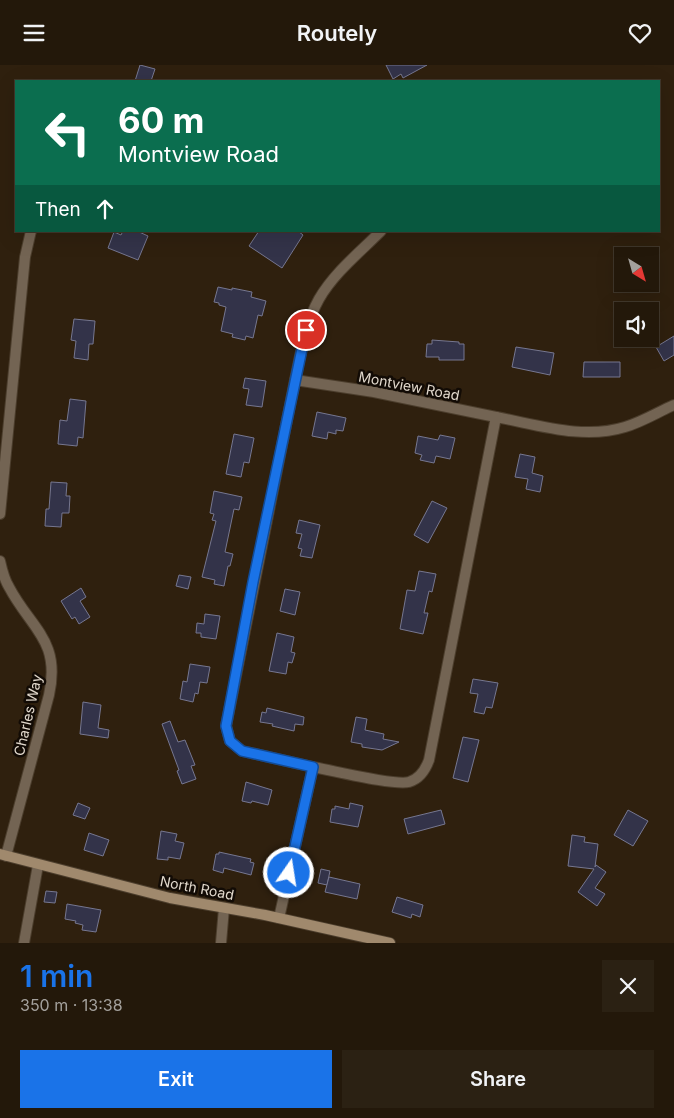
<!DOCTYPE html>
<html lang="en">
<head>
<meta charset="utf-8">
<style>
  body { margin:0; font-family:Inter,sans-serif; background:#2b2113; color:#f1f3f6; height:100vh; display:flex; flex-direction:column; font-size:19px; white-space:nowrap }
  * { box-sizing:border-box; margin:0 }
  p { font-size:16px; color:#a3a09c }
  .icon { flex:none; width:28px; height:28px; fill:none; stroke:currentColor; stroke-width:2; stroke-linecap:round; stroke-linejoin:round }
  .map { position:relative; height:878px; overflow:hidden }
  .panel { display:flex; flex-direction:column; background:#23180a; flex:1 }
  .panel>* { flex:none }
  .hud { position:absolute; left:15px; top:15px; width:645px; height:152px; border-radius:0px; box-shadow:0 5px 20px #0002,0 0 0 1px #40372b; background:#0b6e4f; color:#fff; overflow:hidden }
  .needle { width:32px; rotate:143deg }
  .buttons { position:absolute; left:614px; top:182px; display:grid; gap:10px }
  .buttons a { display:grid; place-items:center; width:45px; height:45px; border-radius:0px; background:#23180a; box-shadow:0 5px 20px #0002,0 0 0 1px #40372b; font-size:25px }
  .pin { position:absolute; display:grid; place-items:center; width:42px; height:42px; color:#fff; margin:-21px; border:2px solid #fff; border-radius:50%; box-shadow:0 1px 5px #0007 }
  .me { position:absolute; width:55px; margin:-28px; rotate:13deg; stroke-linejoin:round; filter:drop-shadow(0 0 4px #0008) }
  .turn { display:flex; align-items:center; gap:18px; height:105px; padding:0 20px; font-size:22px }
  .turn .icon { width:65px; height:65px; stroke-width:2.5 }
  .turn b { display:block; font-size:35px; line-height:42px }
  .then { display:flex; align-items:center; height:48px; padding:0 20px; background:#0003; gap:10px; font-size:19px }
  .round { display:grid; place-items:center; flex:none; width:52px; height:52px; border-radius:0px; background:#2b2113 }
  .head { display:flex; align-items:center; justify-content:space-between; height:85px; padding:0 20px }
  h1 { font-size:30px; font-weight:600; line-height:38px; color:#1a73e8 }
  .primary-button { display:flex; gap:10px; margin-top:auto; padding:10px 20px }
  .primary-button a { flex:1; height:58px; border-radius:0px; background:#1a73e8; color:#fff; font-size:20px; font-weight:600; line-height:58px; text-align:center }
  .primary-button a+a { background:#2b2113; color:#f1f3f6 }
  header { display:flex; justify-content:space-between; align-items:center; height:65px; padding:0 20px; background:#23180a; font-size:22px; font-weight:600 }
  .map>svg:first-child { display:block }
</style>
</head>
<body>
<header><svg class="icon" aria-label="menu" viewBox="0 0 24 24"><path d="M4 6h16M4 12h16M4 18h16"/></svg>Routely<svg class="icon" aria-label="heart" viewBox="0 0 24 24"><path d="M12 20l-8-8c-3-5 5-10 8-4 3-6 11-1 8 4z"/></svg></header>
<div class="map">
<svg width="674" height="878" viewBox="0 0 674 878">
  <rect width="100%" height="100%" fill="#2f200e"/>
  <g fill="#333349" stroke="#767790">
    <polygon points="140,0 155,4 151,16 135,16"/>
    <polygon points="386,0 427,0 403,13 401,9 393,14"/>
    <polygon points="123,166 137,166 148,171 138,195 108,183 114,167 121,170"/>
    <polygon points="259,166 298,166 303,170 282,203 249,181"/>
    <polygon points="218,222 232,225 232,223 252,227 251,232 266,236 262,251 258,250 253,273 246,271 245,275 232,272 233,269 221,266 226,242 219,240 219,238 214,237"/>
    <polygon points="74,254 95,256 93,279 89,279 88,295 74,293 76,276 71,275"/>
    <polygon points="674,271 674,290 664,296 656,282"/>
    <polygon points="432,275 459,277 459,279 464,279 464,295 439,295 439,292 426,292 427,279 432,279"/>
    <polygon points="516,282 554,288 550,310 512,302"/>
    <polygon points="584,297 620,297 620,312 583,312"/>
    <polygon points="245,313 266,316 262,342 246,340 249,324 243,323"/>
    <polygon points="70,334 86,336 83,373 78,372 77,381 58,379 60,355 67,356"/>
    <polygon points="317,347 346,353 343,366 336,365 336,369 328,367 327,374 312,371"/>
    <polygon points="234,369 254,373 249,398 244,397 241,412 226,409"/>
    <polygon points="440,370 455,373 450,394 436,391 434,398 420,395 422,390 415,388 418,371 438,375"/>
    <polygon points="520,389 535,392 532,408 543,411 540,427 526,424 528,414 515,412"/>
    <polygon points="51,417 67,418 66,431 70,431 69,448 62,448 61,462 45,461 46,444 49,444"/>
    <polygon points="214,426 242,432 239,445 234,444 225,487 233,489 230,501 228,501 224,521 214,519 215,515 202,512 216,456 212,455 214,449 210,448"/>
    <polygon points="432,436 447,443 428,478 414,470"/>
    <polygon points="299,455 320,460 312,493 300,491 302,484 298,483 302,469 296,468"/>
    <polygon points="419,506 436,509 432,527 429,526 424,548 428,548 423,569 400,564 407,525 415,526"/>
    <polygon points="179,510 191,512 188,524 176,521"/>
    <polygon points="81,523 86,532 80,536 90,552 79,559 75,552 72,554 61,536"/>
    <polygon points="285,524 300,527 295,550 280,546"/>
    <polygon points="205,549 220,551 216,574 201,572 201,568 196,568 197,558 204,559"/>
    <polygon points="277,568 294,572 291,587 295,588 292,598 288,597 286,609 269,606"/>
    <polygon points="190,599 210,602 207,618 200,617 198,629 195,628 193,637 180,634 183,616 187,617"/>
    <polygon points="473,614 498,618 492,643 486,642 484,649 474,647 478,629 470,628"/>
    <polygon points="83,637 101,640 98,663 109,665 108,673 80,669"/>
    <polygon points="267,643 304,652 303,660 295,659 294,666 272,661 273,659 260,657 262,647 266,648"/>
    <polygon points="356,652 367,654 365,665 384,669 383,674 399,677 382,685 362,682 362,679 351,677"/>
    <polygon points="170,656 178,677 185,675 195,700 191,701 196,714 182,719 177,706 179,705 162,659"/>
    <polygon points="463,672 479,675 468,717 453,713"/>
    <polygon points="246,717 272,725 268,740 252,736 251,738 242,736"/>
    <polygon points="78,738 90,743 85,754 73,750"/>
    <polygon points="350,738 363,741 358,762 330,757 332,744 335,744 335,741 349,744"/>
    <polygon points="441,745 445,759 408,769 404,754"/>
    <polygon points="628,745 648,756 633,781 614,770"/>
    <polygon points="161,766 177,769 175,776 184,778 180,794 168,792 168,795 157,794"/>
    <polygon points="89,768 109,775 103,791 84,785"/>
    <polygon points="572,770 585,772 584,777 598,779 595,802 596,800 606,807 595,823 605,829 597,841 578,827 594,804 568,801"/>
    <polygon points="219,787 251,794 250,797 254,798 251,810 224,803 223,808 213,805 216,789 219,789"/>
    <polygon points="321,804 330,806 327,820 318,818"/>
    <polygon points="329,812 360,819 357,834 325,827"/>
    <polygon points="46,826 57,827 55,838 44,837"/>
    <polygon points="397,832 423,840 420,852 412,849 411,853 392,847"/>
    <polygon points="67,839 101,845 96,867 82,865 83,860 75,858 76,856 65,854"/>
  </g>
  <g fill="none" stroke-linecap="round" stroke-linejoin="round">
    <g stroke="#4c3e2d" stroke-width="12">
      <g id="street">
        <path d="M295,315C301,288 305,259 319,234C334,208 359,188 381,166"/>
        <path d="M496,352C539,360 583,375 625,362C642,357 658,347 674,340"/>
        <polyline points="0,449 25,192 31,166"/>
        <path d="M0,496C2,505 4,514 9,522C31,564 61,575 49,630L6,791"/>
        <path d="M279,853L313,702L242,686L230,676L226,661L295,315L374,327L496,352L429,695C425,706 419,714 409,717C395,721 331,705 313,702"/>
        <polyline points="24,878 38,800"/>
        <polyline points="221,878 224,843"/>
      </g>
    </g>
    <g stroke="#4c3e2d" stroke-width="12">
      <polyline id="secondary" points="0,789 170,833 265,850 390,878"/>
    </g>
    <use href="#street" stroke="#736453" stroke-width="10"/>
    <use href="#secondary" stroke="#a0896d" stroke-width="10"/>
  </g>
  <g fill="none" stroke-linecap="round" stroke-linejoin="round">
    <g stroke="#114b97" stroke-width="12">
      <polyline id="route" points="289,808 313,702 242,686 230,676 226,661 253,517 306,265"/>
    </g>
    <use href="#route" stroke="#1a73e8" stroke-width="9"/>
  </g>
  <g text-anchor="middle" stroke-width="5" stroke-linejoin="round" paint-order="stroke">
    <g font-size="14" fill="#e2d9cd" stroke="#120b05">
      <text transform="translate(409 321) rotate(11)" y="5">Montview Road</text>
      <text transform="translate(28 650) rotate(-77)" y="5">Charles Way</text>
      <text transform="translate(197 823) rotate(11)" y="5">North Road</text>
    </g>
  </g>
</svg>
<div class="buttons">
<a><svg class="needle" viewBox="-14 -14 28 28"><path d="M0-13l5 13h-10z" fill="#e53935"/><path d="M0 13l5-13h-10z" fill="#a3a09c"/></svg></a>
<a><svg class="icon" aria-label="sound" viewBox="0 0 24 24"><path d="M4 9h4l5-4v14l-5-4H4zM17 9q2 3 0 6"/></svg></a>
</div>
<div class="pin" style="left:306px;top:265px;background:#d93025"><svg class="icon" aria-label="arrive" viewBox="0 0 24 24"><path d="M6 21V4h12l-3 4 3 4H6"/></svg></div>
<svg class="me" style="left:289px;top:808px" viewBox="-20 -20 40 40"><circle r="17" fill="#1a73e8" stroke="#fff" stroke-width="3"/><path d="M0-11L8 9 0 5-8 9z" fill="#fff"/></svg>
<div class="hud">
<div class="turn"><svg class="icon" aria-label="left" viewBox="0 0 24 24"><path d="M17 20v-9H6M10 6l-5 5 5 5"/></svg><div><b>60 m</b>Montview Road</div></div>
<div class="then">Then<svg class="icon" aria-label="ahead" viewBox="0 0 24 24"><path d="M12 20V5M6 11l6-6 6 6"/></svg></div>
</div>
</div>
<section class="panel">
<div class="head"><div><h1>1 min</h1><p>350 m · 13:38</p></div><a class="round"><svg class="icon" aria-label="close" viewBox="0 0 24 24"><path d="M6 6l12 12M18 6L6 18"/></svg></a></div>
<div class="primary-button"><a>Exit</a><a>Share</a></div>
</section>
</body>
</html>
